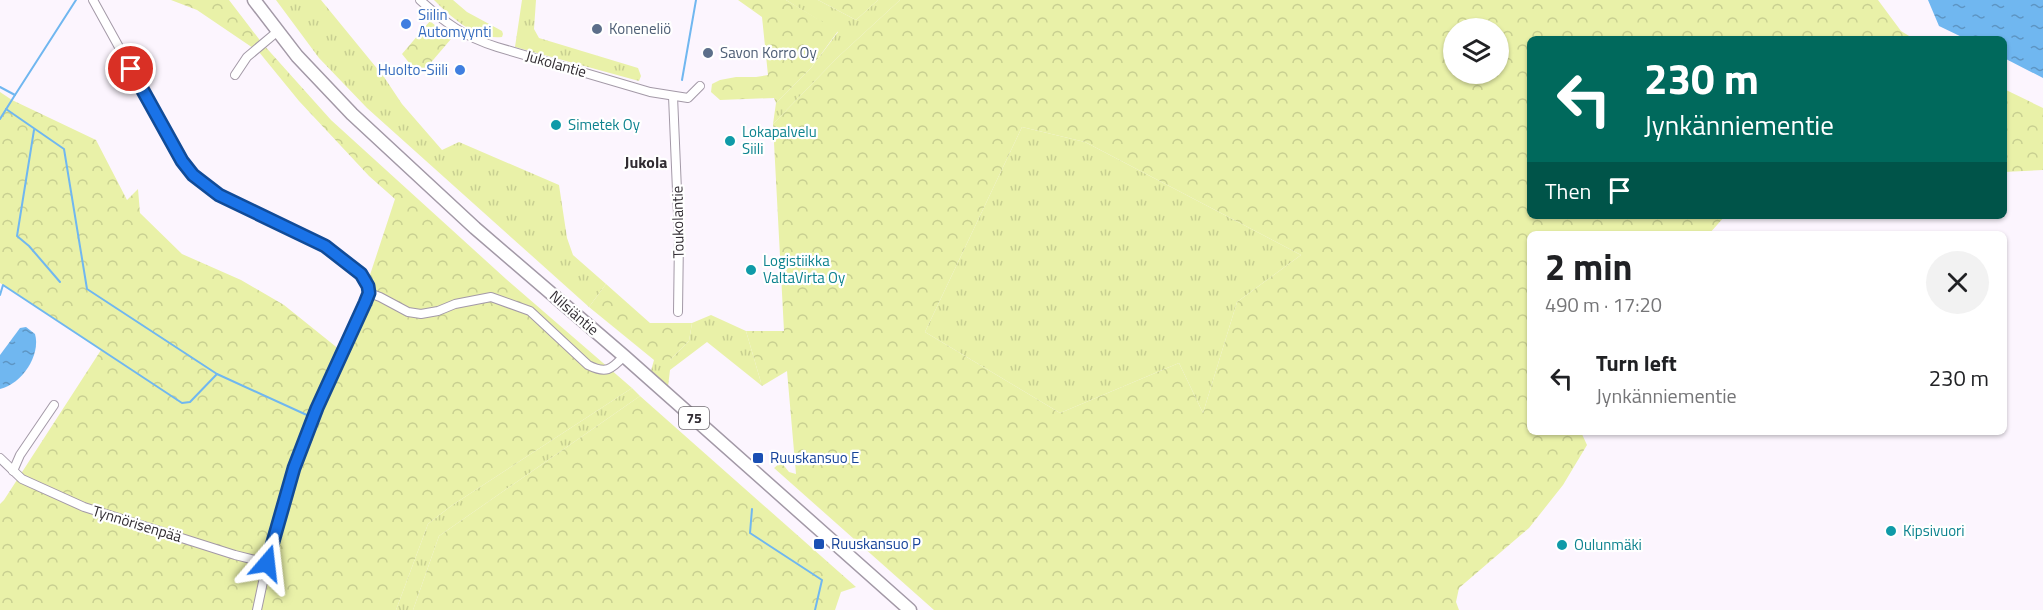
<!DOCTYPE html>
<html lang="en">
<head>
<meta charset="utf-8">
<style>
  body { margin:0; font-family:"Titillium Web",sans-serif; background:#f2f2f2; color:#202124; height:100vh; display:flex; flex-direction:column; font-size:22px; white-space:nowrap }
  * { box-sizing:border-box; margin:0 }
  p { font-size:20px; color:#757577 }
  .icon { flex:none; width:33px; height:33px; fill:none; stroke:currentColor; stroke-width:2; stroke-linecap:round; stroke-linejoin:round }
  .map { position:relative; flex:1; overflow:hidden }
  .drawer { position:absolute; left:1527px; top:231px; width:480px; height:204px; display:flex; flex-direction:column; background:#fff; border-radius:9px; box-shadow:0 2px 4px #0004 }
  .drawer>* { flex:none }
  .top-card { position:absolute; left:1527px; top:36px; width:480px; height:183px; border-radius:9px; box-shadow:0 2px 4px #0004; background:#00695c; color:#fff; overflow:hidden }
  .controls { position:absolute; left:1443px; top:18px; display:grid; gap:12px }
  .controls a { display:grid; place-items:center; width:66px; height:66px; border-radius:50%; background:#fff; box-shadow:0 2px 4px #0004; font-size:30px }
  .pin { position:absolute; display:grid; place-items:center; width:51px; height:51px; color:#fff; margin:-26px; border:3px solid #fff; border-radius:50%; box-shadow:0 2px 6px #0007 }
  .me { position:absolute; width:66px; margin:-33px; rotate:17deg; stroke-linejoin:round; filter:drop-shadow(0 0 4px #0008) }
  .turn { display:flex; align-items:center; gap:21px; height:126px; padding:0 18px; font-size:27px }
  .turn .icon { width:78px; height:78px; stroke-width:2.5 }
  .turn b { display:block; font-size:42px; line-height:51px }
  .then { display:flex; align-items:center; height:57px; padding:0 18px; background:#0003; gap:12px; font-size:22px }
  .round { display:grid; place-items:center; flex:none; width:63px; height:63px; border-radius:32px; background:#f2f2f2 }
  .headline { display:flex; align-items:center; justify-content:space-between; height:102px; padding:0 18px }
  h1 { font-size:36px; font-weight:700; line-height:45px }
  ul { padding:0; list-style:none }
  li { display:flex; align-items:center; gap:18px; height:90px; padding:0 18px }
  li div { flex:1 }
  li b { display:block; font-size:22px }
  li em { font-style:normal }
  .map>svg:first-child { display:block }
</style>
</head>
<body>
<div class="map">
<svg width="2043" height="610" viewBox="0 0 2043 610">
  <defs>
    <pattern id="grass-tufts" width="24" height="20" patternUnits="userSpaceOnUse" patternTransform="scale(1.5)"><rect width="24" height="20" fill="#e9f1a8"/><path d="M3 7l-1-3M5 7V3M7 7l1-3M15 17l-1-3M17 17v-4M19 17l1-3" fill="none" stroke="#c8cf91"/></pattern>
    <pattern id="forest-crowns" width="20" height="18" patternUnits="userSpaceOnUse" patternTransform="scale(1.5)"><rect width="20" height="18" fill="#e9f1a8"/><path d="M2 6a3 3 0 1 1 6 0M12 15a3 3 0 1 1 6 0" fill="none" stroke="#c8cf91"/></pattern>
    <pattern id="water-ripples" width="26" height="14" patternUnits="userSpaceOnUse" patternTransform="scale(1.5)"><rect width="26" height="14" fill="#70b7f0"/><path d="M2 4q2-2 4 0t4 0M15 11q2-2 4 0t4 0" fill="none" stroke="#5d95c3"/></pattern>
  </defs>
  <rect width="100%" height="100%" fill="#fcf5fe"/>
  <g fill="url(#grass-tufts)">
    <polygon points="276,0 321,0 384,77 402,104 442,150 459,142 559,185 567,238 573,255 606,284 589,307 367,108 319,58"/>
    <path d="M434,0H453L467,12L502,31L503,34L502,37C476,40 451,17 434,0Z"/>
    <polygon points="522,0 536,0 534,29 539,38 638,68 641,76 639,81 515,47"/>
    <polygon points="786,0 818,0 856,20 878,0 900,0 838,57 773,124 776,103 811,68 838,32"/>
    <polygon points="1022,127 1085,142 1301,255 1237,302 1203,413 1179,363 1060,413 925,332"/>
    <polygon points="711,315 746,331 762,386 707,342 670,370 667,395 649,378 654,360 670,360 689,341 692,323"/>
    <polygon points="632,388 640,396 439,536 413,610 396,610 428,524 451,506"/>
  </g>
  <g fill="url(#forest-crowns)" fill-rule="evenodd">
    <polygon points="171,0 229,0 262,43 331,120 506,279 632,388 451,506 428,524 396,610 0,610 0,504 4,500 101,350 0,283 0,92 12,100 96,140 127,200 138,189 140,213 182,254 241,280 284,305 340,350 309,416 291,468 294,468 365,303 367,284 395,199 369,176 299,101 259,52 197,10"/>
    <polygon points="738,0 786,0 838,31 811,68 776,103 774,98 720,100 711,92 712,84 720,80 736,77 756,77 768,75 762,17"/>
    <polygon points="818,0 878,0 856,20"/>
    <path d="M900,0H1878L1901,31L1914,39H1530V216H1725L1709,234H1530V432H1581L1587,445L1563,485L1529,528L1459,588L1456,602L1459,610H934L774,468L781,462L789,472L796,474L787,371L762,386L746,331H784L773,124L838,57ZM1454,28H1498V74H1454ZM1022,127L1085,142L1301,255L1237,302L1203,413L1179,363L1060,413L925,332Z"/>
    <polygon points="430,21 451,39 422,73 415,70 402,54"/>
    <polygon points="2004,89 2043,108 2043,170 2004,172"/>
    <polygon points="606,284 650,323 692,323 689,341 670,360 654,360 589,307"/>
    <polygon points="640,396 856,587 841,592 835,610 413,610 439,536"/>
  </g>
  <g fill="url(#water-ripples)">
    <polygon points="1928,0 2043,0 2043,78 2004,58 2004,39 1966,39 1939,26"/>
    <path d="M26,327L35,334C41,355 22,384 0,389V355L20,328Z"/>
  </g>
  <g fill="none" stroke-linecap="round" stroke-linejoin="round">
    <g stroke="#70b7f0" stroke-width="2">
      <polyline points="682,80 696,0"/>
      <polyline points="0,87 15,95 0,119"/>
      <polyline points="15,95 76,0"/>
      <polyline points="6,109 64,149 87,289 217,374"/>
      <polyline points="34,130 17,236 29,246 60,282"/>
      <polyline points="0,295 3,285 182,403 190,402 217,374 309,416"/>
      <polyline points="752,509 750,533 822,580 815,610"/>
    </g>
    <g stroke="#a399a7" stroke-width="10">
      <g id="street">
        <path d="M93,0L182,161C193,175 204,186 219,195C254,215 353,249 367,285C370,292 368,296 365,303L317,408L294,468L267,563L257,610"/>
        <path d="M420,0C445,23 465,37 497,47L650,92L688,98L700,86"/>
        <polyline points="235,75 247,57 278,31"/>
        <polyline points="673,96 679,238 678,312"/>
        <path d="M369,293L380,297L408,312L421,314L438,311L455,304L491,297L530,311L588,365C606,374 611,370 624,356"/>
        <polyline points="0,458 22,479 84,507 235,555 267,563"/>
        <polyline points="13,471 20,455 54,405"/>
      </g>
    </g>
    <g stroke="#a399a7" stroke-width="15">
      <polyline id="primary" points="254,0 297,56 352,114 475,228 624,356 910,610"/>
    </g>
    <use href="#street" stroke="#fff" stroke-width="8"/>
    <use href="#primary" stroke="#fff" stroke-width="12"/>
  </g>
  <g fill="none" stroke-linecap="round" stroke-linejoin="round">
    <g stroke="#114b97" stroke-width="15">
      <polyline id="route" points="131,69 182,161 193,175 219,195 325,246 361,274 368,286 369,293 365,303 317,408 294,468 267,563"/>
    </g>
    <use href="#route" stroke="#1a73e8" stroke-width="10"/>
  </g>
  <g fill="#3f7fe0" stroke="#fff" stroke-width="2">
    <circle cx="406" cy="24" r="6"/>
    <circle cx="460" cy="70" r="6"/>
  </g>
  <g fill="#5c6f8a" stroke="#fff" stroke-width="2">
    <circle cx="597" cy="29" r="6"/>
    <circle cx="708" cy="53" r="6"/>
  </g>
  <g fill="#0f9aa8" stroke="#fff" stroke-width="2">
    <circle cx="556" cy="125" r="6"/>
    <circle cx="730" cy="141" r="6"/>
    <circle cx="751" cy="270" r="6"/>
    <circle cx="1891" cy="531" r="6"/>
    <circle cx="1562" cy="545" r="6"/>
  </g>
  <g fill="#1a4fb4" stroke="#fff" stroke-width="2">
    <rect x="752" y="452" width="12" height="12" rx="3"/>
    <rect x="813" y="538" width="12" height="12" rx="3"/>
  </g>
  <g text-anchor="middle" stroke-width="4.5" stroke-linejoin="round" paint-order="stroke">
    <rect fill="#fff" stroke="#6f6b70" stroke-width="1.5" x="679" y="407" width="30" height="22" rx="4.5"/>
    <g font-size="14" font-weight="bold" fill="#312c32">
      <text x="694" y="423">75</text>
    </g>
    <g font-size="15" fill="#366cbe" stroke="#fff" text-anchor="start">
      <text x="418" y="20">Siilin<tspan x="418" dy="17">Automyynti</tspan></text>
      <text x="448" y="75" text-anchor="end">Huolto-Siili</text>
    </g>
    <g font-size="15" fill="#4e5e75" stroke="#fff" text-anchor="start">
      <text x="609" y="34">Koneneliö</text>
      <text x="720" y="58">Savon Korro Oy</text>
    </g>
    <g font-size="15" fill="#312c32" stroke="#fff">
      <text transform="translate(556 64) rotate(16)" y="5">Jukolantie</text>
      <text transform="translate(678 222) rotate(-91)" y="5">Toukolantie</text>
      <text transform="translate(574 313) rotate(41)" y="5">Nilsiäntie</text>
      <text transform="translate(137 524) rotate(17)" y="5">Tynnörisenpää</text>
    </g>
    <g font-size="15" fill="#0d838f" stroke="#fff" text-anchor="start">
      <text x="568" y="130">Simetek Oy</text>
      <text x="742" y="137">Lokapalvelu<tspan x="742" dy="17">Siili</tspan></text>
      <text x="763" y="266">Logistiikka<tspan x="763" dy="17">ValtaVirta Oy</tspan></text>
      <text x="1903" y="536">Kipsivuori</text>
      <text x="1574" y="550">Oulunmäki</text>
    </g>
    <g font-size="15" fill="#164399" stroke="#fff" text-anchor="start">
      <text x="770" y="463">Ruuskansuo E</text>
      <text x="831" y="549">Ruuskansuo P</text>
    </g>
    <g font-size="16" font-weight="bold" fill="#312c32" stroke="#fff">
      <text x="646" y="168">Jukola</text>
    </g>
  </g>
</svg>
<div class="controls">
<a><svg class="icon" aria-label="layers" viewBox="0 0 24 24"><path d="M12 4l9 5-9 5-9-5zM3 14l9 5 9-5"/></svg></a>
</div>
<div class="pin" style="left:131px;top:69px;background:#d93025"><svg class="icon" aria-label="arrive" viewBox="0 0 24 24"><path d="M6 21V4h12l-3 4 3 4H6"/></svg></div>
<svg class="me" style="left:267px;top:563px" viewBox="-20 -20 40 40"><path d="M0-17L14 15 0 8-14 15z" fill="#1a73e8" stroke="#fff" stroke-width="4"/></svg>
<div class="top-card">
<div class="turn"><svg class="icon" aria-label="left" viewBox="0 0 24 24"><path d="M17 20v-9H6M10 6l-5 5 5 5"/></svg><div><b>230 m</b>Jynkänniementie</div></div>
<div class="then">Then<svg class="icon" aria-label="arrive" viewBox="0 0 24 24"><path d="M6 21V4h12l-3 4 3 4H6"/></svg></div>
</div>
<section class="drawer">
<div class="headline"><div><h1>2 min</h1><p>490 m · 17:20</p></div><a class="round"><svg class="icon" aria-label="close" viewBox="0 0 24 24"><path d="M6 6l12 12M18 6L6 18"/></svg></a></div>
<ul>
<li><svg class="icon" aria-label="left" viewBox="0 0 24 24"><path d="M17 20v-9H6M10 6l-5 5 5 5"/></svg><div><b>Turn left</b><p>Jynkänniementie</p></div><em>230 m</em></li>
</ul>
</section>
</div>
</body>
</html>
